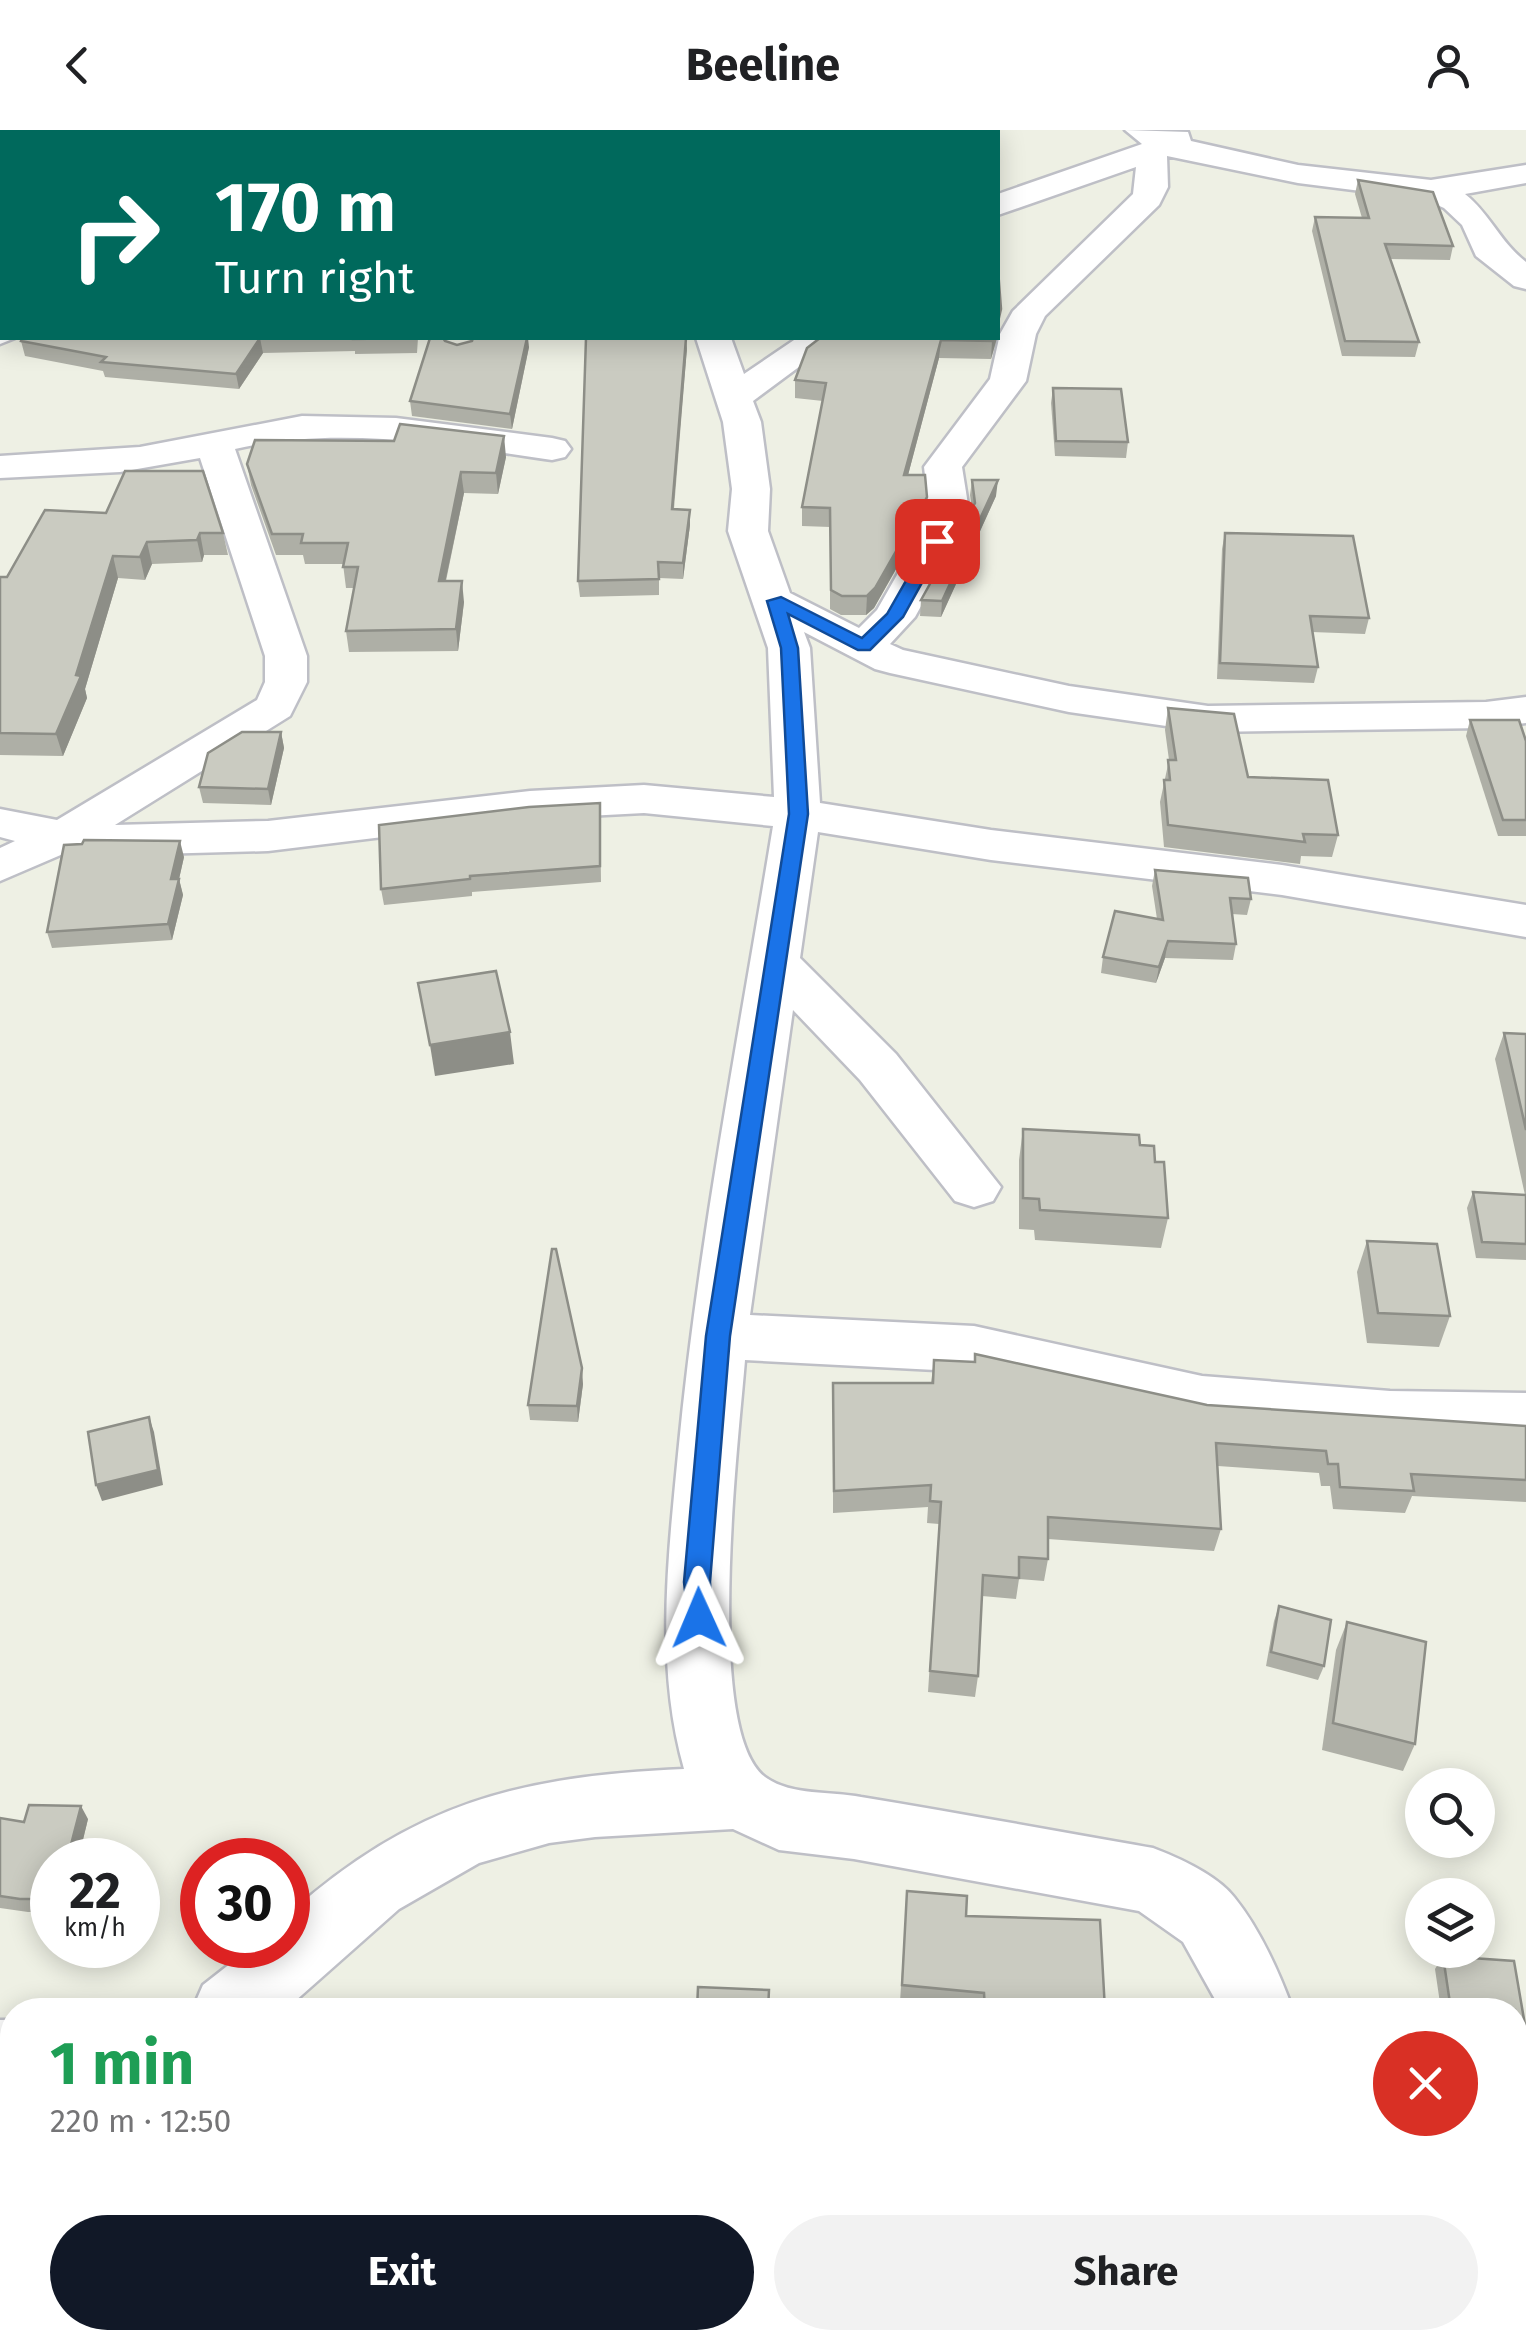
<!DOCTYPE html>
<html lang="en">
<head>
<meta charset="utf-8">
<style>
  body { margin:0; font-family:"Fira Sans",sans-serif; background:#f2f2f2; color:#202124; height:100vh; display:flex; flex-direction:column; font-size:38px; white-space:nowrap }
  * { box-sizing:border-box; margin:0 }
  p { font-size:32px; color:#757577 }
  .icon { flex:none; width:55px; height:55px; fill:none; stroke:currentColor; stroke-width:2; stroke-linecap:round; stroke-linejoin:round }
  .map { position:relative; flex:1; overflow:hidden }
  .panel { position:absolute; left:0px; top:1868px; width:1528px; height:352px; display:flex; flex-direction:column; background:#fff; border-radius:40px 40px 0 0; box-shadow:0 5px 25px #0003 }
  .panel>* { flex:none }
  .top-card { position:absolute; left:0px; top:0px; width:1000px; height:210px; box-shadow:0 5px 25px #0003; background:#00695c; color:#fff; overflow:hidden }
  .controls { position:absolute; left:1405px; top:1638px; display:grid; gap:20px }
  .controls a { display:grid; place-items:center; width:90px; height:90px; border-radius:50%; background:#fff; box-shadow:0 5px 25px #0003; font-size:50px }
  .speed { position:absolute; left:30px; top:1708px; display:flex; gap:20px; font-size:50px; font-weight:700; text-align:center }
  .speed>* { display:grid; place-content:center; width:130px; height:130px; border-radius:50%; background:#fff; box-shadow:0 5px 25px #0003; line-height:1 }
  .speed small { font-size:25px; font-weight:400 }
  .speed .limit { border:15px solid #d22; background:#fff; color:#111 }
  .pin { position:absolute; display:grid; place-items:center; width:85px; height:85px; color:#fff; margin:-42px; border-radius:20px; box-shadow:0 5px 15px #0006 }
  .me { position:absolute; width:110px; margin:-55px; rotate:359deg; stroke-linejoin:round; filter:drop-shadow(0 0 8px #0008) }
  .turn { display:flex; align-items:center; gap:35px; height:210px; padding:0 50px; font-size:45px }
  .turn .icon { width:130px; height:130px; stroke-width:2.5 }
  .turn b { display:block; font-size:70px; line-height:85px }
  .round { display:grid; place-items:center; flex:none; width:105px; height:105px; border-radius:52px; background:#f2f2f2 }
  .headline { display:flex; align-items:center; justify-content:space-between; height:170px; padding:0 50px }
  h1 { font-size:60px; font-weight:700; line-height:75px; color:#1e9e55 }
  .primary-button { display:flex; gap:20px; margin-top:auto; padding:20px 50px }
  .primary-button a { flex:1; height:115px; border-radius:60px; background:#111827; color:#fff; font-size:40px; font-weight:700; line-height:115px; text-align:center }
  .primary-button a+a { background:#f2f2f2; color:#202124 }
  header { display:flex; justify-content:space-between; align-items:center; height:130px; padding:0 50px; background:#fff; font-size:45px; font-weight:700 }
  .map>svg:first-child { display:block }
</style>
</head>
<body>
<header><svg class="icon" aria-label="back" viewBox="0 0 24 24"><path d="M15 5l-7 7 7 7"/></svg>Beeline<svg class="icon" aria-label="person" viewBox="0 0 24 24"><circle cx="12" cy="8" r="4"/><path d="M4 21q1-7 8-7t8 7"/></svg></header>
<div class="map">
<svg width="1526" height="2218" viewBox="0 0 1526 2218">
  <rect width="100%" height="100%" fill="#eef0e4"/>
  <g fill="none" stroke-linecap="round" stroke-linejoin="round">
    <g stroke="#bebfc6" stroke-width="5">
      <g id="minor">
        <rect x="697" y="0" width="30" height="2"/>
        <path d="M1125,0L1188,2L1191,11L1298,35L1431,50L1526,35V53L1465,64C1491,85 1500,112 1526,132V159L1514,156L1476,126L1462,95L1444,78L1424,69L1298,53L1167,26L1168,57L1159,75L1045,186L1036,204L1026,251L962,337L970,387L915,487L890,514L903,520L1069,556L1208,576L1486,572L1526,567V593L1486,598L1208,602L1069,582L890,543L875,539L804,502L810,518L820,673L991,700L1282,735L1526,775V807L1282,765L991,730L818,702L800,828L896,924L1001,1057L993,1071L974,1077L955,1071L860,950L793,880L750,1185L974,1196L1202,1246L1390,1261L1526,1263V1311L1390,1309L1202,1294L974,1242L745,1230C739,1308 703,1600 765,1647C791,1666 830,1661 861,1667C958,1683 1056,1701 1153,1718C1179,1728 1217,1745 1234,1767C1260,1799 1279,1842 1293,1880H1221L1183,1812L1139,1781L854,1729L779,1720L733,1699L595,1707L549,1713L479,1733L399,1779L285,1880H192L203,1855L254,1815H288V1785C413,1673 520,1646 684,1639C655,1537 668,1428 678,1324C698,1113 739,905 773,696L644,683L530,689L268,721L119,725L70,721L0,751V718L15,711L0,707V679L57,690L257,570L265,552V526L200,328L120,342L0,348V326L140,317L302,286L396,288L552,308L565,311L571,319L565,327L552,330C447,315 340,295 235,319L307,526V552L290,586L115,695L268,691L530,661L644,655L774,667L768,518L728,401L732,359L723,292L696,208H731L744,244L797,208H838L753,271L761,292L770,359L768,401L790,463L859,498L877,480L930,387L924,337L990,249L1000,204L1013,181L1133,64L1136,37L998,85V64L1142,14Z"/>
        <polygon points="0,191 2,208 15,208 0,214"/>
        <rect x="0" y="1890" width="12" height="72"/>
        <polygon points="12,2179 12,2208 78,2208 77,2218 0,2218 0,2207"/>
        <polygon points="1337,2208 1417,2208 1422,2218 1342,2218"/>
      </g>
    </g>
    <use href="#minor" fill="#fff" fill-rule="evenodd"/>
  </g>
  <g fill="#aeafa6">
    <polygon points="1358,50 1453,116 1450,130 1390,129 1419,212 1415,227 1342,226 1312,101 1315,87 1362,88 1355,64"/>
    <polygon points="22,208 418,208 417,223 355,224 355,221 263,223 239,259 105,247 103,241 25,226 21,211"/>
    <polygon points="820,208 997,208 991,229 939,228 908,345 926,386 874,478 866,485 841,485 830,479 830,397 802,396 802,377 823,271 795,268 795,250"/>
    <polygon points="445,211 457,215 529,217 512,299 412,286 410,271"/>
    <polygon points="687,218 674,379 690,395 683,449 659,448 659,465 580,467 578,451"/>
    <polygon points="1053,258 1128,312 1126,328 1055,326 1051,273"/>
    <polygon points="506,327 498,364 464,363 446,451 464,472 458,521 349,522 346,501 354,458 346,458 343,434 305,434 303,425 276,425 251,355 247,334"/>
    <polygon points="972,350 996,366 941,487 920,486 921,470 972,378 970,365"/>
    <polygon points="45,380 223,403 228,425 204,425 202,432 152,434 145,450 118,448 85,559 87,568 63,626 0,625 0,447 7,447"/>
    <polygon points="1225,403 1369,488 1365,504 1312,502 1318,537 1314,553 1217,549 1222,419"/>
    <polygon points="1168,578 1248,647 1338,705 1332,727 1301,726 1300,734 1164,717 1160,672 1169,630 1165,600"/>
    <polygon points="1470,590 1526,611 1526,706 1498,706 1466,606"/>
    <polygon points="281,602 284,618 271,675 203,673 199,657"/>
    <polygon points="600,673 601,752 472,762 472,766 384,775 381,759"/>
    <polygon points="184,727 179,749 183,765 172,810 52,818 47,802"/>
    <polygon points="1155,740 1251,769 1247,785 1232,784 1236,814 1233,830 1165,828 1156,853 1101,843 1103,827 1157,789 1152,756"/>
    <polygon points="1504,903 1526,904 1526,1130 1476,1128 1467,1078 1473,1062 1525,1065 1495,929"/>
    <polygon points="1023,999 1140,1015 1155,1032 1168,1088 1161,1118 1035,1110 1034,1100 1019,1099 1019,1030"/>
    <polygon points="1367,1111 1450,1186 1439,1217 1367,1213 1357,1142"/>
    <polygon points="975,1224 1207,1275 1526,1296 1526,1372 1412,1366 1405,1383 1333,1379 1330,1356 1321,1356 1319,1343 1218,1336 1221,1399 1214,1421 1048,1409 1048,1429 1044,1451 1019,1449 1016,1469 982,1466 978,1546 975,1567 928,1562 939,1394 927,1393 928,1377 833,1383 833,1253 931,1253 934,1230 974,1232"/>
    <polygon points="583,1254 578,1292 530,1290 528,1275"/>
    <polygon points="1279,1476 1324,1536 1318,1550 1266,1536 1274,1491"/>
    <polygon points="1347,1492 1415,1614 1403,1641 1322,1620 1336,1520"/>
    <polygon points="0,1688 24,1692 88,1689 78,1730 52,1730 52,1782 28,1782 0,1778"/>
    <polygon points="907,1761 966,1786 1105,1880 981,1880 900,1872"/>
    <polygon points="1443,1826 1514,1831 1526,1901 1526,1930 1522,1936 1515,1936 1515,1880 1441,1880 1435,1839"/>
  </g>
  <g fill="#8d8e87">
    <polygon points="2,121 2,140 0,144 0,124"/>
    <polygon points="260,208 263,223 239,259 236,244"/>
    <polygon points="527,208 528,208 529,217 512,299 510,284"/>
    <polygon points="687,208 687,218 672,395 672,379"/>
    <polygon points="993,208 997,208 991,229 992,211"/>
    <polygon points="941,210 939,228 903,364 904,345"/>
    <polygon points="504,306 506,327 498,364 496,343"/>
    <polygon points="461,342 464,363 441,472 439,451"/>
    <polygon points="998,350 996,366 941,487 942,471"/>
    <polygon points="927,367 926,386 874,478 866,485 867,466"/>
    <polygon points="690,380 690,395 683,449 683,433"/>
    <polygon points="200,403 204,425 202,432 197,410"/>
    <polygon points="147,412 152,434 145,450 140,427"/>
    <polygon points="113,426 118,448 85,559 87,568 63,626 56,604"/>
    <polygon points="462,451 464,472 458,521 456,499"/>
    <polygon points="281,602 284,618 271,675 268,659"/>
    <polygon points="180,711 184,727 179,749 183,765 172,810 168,794 171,749"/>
    <polygon points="1168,811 1165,828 1156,853 1159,837"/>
    <polygon points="510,902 514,934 435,946 430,915"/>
    <polygon points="582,1238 583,1254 578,1292 577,1276"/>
    <polygon points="149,1287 154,1302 163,1355 102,1371 96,1355"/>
    <polygon points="81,1676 88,1689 78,1730 67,1730"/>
  </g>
  <g fill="#cacbc1" stroke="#8d8e87" stroke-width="2.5">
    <polygon points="288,0 474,0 474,2 286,2"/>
    <polygon points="795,0 980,0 980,2 794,2"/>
    <polygon points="1358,50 1433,62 1453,116 1385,114 1419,212 1345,211 1315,87 1369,88"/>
    <polygon points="998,139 1001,179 998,192"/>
    <polygon points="22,208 283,208 260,208 236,244 101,232 106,227 21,211"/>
    <polygon points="353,208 415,208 353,209"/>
    <polygon points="430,208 443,208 445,211 457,215 472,211 473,208 527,208 510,284 410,271"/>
    <polygon points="586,208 686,208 672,379 690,380 683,433 658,432 659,449 578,451"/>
    <polygon points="820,208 993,208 992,211 941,210 904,345 925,345 927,367 875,458 867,466 842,466 831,460 830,378 802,377 826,253 795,250 807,218"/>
    <polygon points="1053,258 1121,259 1128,312 1056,311"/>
    <polygon points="400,294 504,306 496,343 461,342 439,451 462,451 456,499 346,501 358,437 343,437 348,413 301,413 303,404 272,404 247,334 255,310 394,311"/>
    <polygon points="125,341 203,341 223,403 200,403 197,410 147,412 140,427 113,426 76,545 81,546 56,604 0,603 0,447 7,447 45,380 106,383"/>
    <polygon points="972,350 998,350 942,471 921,470 975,373"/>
    <polygon points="1225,403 1353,406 1369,488 1310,486 1318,537 1220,533"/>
    <polygon points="1168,578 1234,584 1248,647 1328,650 1338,705 1303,704 1305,712 1168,695 1164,650 1170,650 1168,630 1176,630"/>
    <polygon points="1470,590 1519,590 1526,611 1526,690 1503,690"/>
    <polygon points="242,602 281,602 268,659 199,657 208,623"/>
    <polygon points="600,673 600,736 470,746 470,749 381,759 379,695 529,677"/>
    <polygon points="84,710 180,711 171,749 179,749 168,794 47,802 64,715 82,714"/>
    <polygon points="1155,740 1248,748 1251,769 1230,768 1236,814 1168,811 1159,837 1103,827 1115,781 1163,790"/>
    <polygon points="496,841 510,902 430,915 418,853"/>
    <polygon points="1504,903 1526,904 1526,1000"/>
    <polygon points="1023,999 1139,1005 1140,1015 1154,1016 1155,1032 1164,1032 1168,1088 1040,1080 1039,1069 1023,1068"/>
    <polygon points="1473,1062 1526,1065 1526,1114 1482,1112"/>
    <polygon points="1367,1111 1437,1114 1450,1186 1378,1183"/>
    <polygon points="552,1119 556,1119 582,1238 577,1276 528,1275"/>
    <polygon points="975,1224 1207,1275 1526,1296 1526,1350 1411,1344 1414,1361 1340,1357 1338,1334 1328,1334 1326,1321 1216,1313 1221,1399 1048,1387 1048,1429 1019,1427 1019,1448 983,1445 978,1546 930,1541 941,1372 930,1371 931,1355 834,1361 833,1253 933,1253 934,1230 975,1232"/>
    <polygon points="149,1287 158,1340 96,1355 88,1302"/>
    <polygon points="1279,1476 1331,1490 1324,1536 1271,1522"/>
    <polygon points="1347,1492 1426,1512 1415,1614 1333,1593"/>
    <polygon points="29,1675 81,1676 67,1730 52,1730 52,1769 20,1769 0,1766 0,1688 24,1692"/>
    <polygon points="907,1761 967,1766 966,1786 1100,1790 1105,1880 985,1880 984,1863 902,1855"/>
    <polygon points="1443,1826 1514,1831 1526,1901 1526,1924 1515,1923 1515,1880 1451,1880"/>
    <polygon points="698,1857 769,1860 768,1880 697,1880"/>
  </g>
  <polygon fill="#1a73e8" stroke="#114b97" stroke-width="2.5" points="931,407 945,411 903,487 870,520 858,520 788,484 798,518 808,684 730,1206 710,1452 712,1488 708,1496 699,1499 689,1496 684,1452 706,1206 789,684 781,518 767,471 781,467 862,508 887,484"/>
</svg>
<div class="controls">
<a><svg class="icon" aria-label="search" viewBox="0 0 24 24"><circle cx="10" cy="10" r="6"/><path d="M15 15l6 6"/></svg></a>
<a><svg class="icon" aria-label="layers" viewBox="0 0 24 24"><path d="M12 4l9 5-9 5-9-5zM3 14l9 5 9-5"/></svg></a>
</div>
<div class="speed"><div>22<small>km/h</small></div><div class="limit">30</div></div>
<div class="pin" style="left:937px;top:411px;background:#d93025"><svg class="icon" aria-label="arrive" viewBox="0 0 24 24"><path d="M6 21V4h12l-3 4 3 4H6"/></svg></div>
<svg class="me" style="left:699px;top:1488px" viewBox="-20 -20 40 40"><path d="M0-17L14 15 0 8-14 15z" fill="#1a73e8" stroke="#fff" stroke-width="4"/></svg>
<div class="top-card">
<div class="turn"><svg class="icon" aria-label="right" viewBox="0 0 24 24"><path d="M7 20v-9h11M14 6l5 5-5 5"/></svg><div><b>170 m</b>Turn right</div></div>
</div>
<section class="panel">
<div class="headline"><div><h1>1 min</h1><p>220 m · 12:50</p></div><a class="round" style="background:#d93025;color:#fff"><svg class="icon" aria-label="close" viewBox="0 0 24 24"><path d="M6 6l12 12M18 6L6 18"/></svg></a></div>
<div class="primary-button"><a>Exit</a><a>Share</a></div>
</section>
</div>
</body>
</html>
